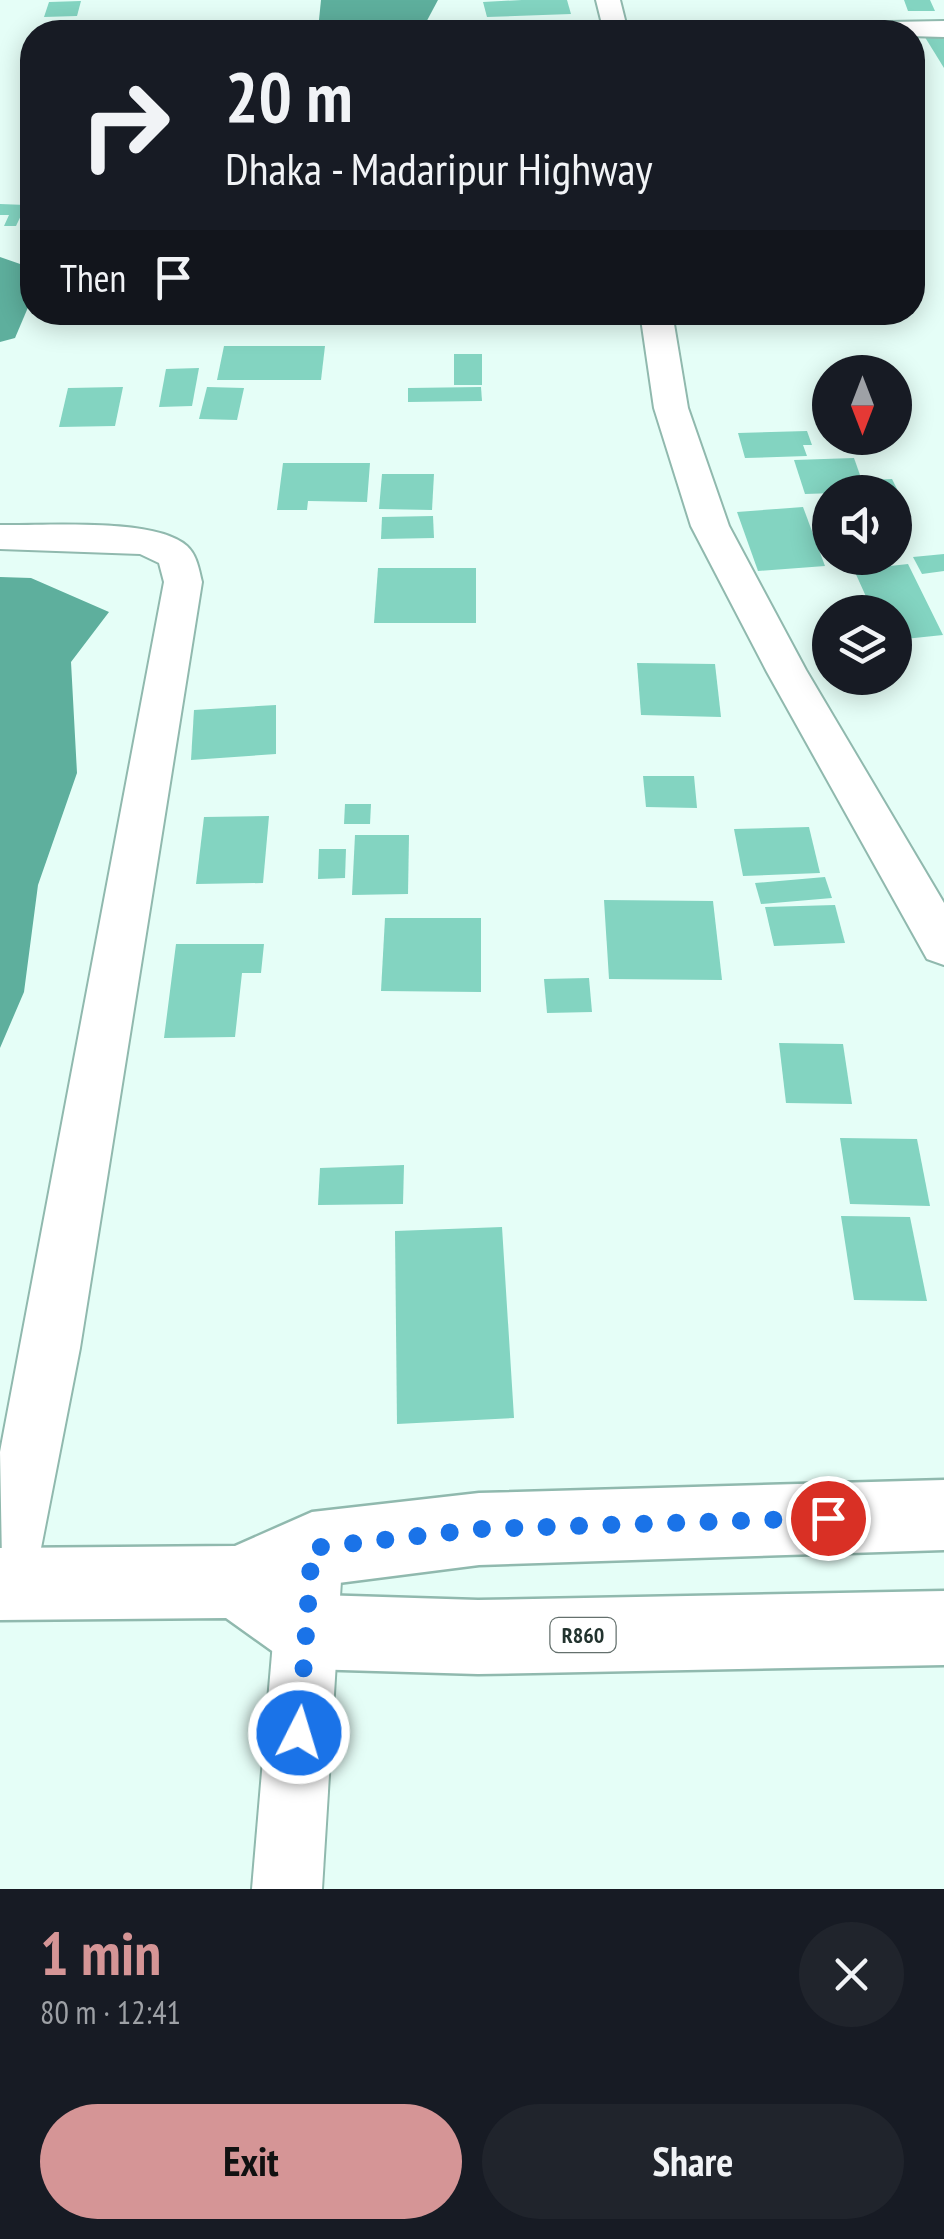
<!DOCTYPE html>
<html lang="en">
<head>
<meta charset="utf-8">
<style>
  body { margin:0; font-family:"PT Sans Narrow",sans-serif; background:#20242c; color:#f1f3f6; height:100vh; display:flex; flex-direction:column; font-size:38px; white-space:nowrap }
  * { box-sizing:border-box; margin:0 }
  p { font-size:32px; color:#9ea1a6 }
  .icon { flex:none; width:55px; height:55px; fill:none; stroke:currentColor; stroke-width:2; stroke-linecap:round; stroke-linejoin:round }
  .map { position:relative; height:1889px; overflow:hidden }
  .panel { display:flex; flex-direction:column; background:#171b24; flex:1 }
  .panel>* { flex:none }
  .banner { position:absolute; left:20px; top:20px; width:905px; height:305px; border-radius:40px; box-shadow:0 5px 25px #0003; background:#171b24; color:#f1f3f6; overflow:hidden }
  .needle { width:65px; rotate:180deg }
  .buttons { position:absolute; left:812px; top:355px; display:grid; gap:20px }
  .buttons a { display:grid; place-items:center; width:100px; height:100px; border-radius:50%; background:#171b24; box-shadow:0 5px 25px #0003; font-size:50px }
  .pin { position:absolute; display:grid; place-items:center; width:85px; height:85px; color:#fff; margin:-42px; border:5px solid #fff; border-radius:50%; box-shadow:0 2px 10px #0007 }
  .me { position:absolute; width:110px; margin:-55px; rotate:5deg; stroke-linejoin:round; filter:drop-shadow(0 0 8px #0008) }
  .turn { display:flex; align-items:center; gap:35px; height:210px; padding:0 40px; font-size:45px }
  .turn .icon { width:130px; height:130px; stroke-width:2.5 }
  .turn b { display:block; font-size:70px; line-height:85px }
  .then { display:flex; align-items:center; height:95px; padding:0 40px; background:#0003; gap:20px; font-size:38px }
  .round { display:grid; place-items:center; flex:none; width:105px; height:105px; border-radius:52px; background:#20242c }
  .overview { display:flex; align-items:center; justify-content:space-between; height:170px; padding:0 40px }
  h1 { font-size:60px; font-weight:700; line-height:75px; color:#d59596 }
  .primary-button { display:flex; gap:20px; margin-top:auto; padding:20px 40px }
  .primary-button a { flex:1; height:115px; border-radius:60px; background:#d59596; color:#111; font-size:40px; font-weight:700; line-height:115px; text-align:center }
  .primary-button a+a { background:#20242c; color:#f1f3f6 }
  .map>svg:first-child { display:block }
</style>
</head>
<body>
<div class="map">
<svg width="944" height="1889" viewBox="0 0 944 1889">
  <rect width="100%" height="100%" fill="#e5fef7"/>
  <g fill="#5eaf9d">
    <polygon points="321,0 438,0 423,28 318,30"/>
    <polygon points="0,257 23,265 32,275 32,298 15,338 0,342"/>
    <polygon points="0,577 31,578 109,612 71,662 77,773 38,885 24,992 0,1048"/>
  </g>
  <g fill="#83d4c1">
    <polygon points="522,0 567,0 571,14 487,17 483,2"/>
    <polygon points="904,0 930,0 935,11 908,11"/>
    <polygon points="81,1 77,16 44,17 49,2"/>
    <polygon points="495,22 500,32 448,32 446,26"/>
    <polygon points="944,33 944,68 923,34"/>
    <polygon points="0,204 26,205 16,226 4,226 9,215 0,215"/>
    <polygon points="224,346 325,346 321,380 217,380"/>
    <rect x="454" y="354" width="28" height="31"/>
    <polygon points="199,368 192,406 159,407 166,369"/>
    <polygon points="123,387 115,426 59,427 68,388"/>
    <polygon points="207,387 244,388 237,420 199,419"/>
    <polygon points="481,387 482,401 408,402 408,388"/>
    <polygon points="807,431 812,445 803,445 807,456 745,458 738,433"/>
    <polygon points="854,458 866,492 805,494 794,460"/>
    <polygon points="283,463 370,463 367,502 308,501 307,510 277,510"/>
    <polygon points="382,474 434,474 432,510 379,509"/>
    <polygon points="892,479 897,489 871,490 867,480"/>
    <polygon points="803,507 825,566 758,571 737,512"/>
    <polygon points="433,516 434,538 381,539 382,517"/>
    <polygon points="944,554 944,571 922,574 913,557"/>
    <polygon points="908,564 943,635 895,640 895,612 873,612 854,570"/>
    <polygon points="378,568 476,568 476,623 374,623"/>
    <polygon points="637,663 715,664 721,717 641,715"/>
    <polygon points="276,705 276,754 191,760 194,710"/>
    <polygon points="643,776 694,776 697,808 646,807"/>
    <polygon points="345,804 371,804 370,824 344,824"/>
    <polygon points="269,816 263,883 196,884 204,817"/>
    <polygon points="809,827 820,873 743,876 734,829"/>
    <polygon points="355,835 409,835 408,894 352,895"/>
    <polygon points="319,849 346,849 345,878 318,879"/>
    <polygon points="825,877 832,898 761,904 755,883"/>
    <polygon points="604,900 713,901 722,980 609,979"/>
    <polygon points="835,905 845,943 774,946 765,907"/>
    <polygon points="385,918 481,918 481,992 381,991"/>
    <polygon points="176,944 264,944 261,973 242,973 235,1037 164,1038"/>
    <polygon points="589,978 592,1012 547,1013 544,979"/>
    <polygon points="779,1043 843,1044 852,1104 786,1103"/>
    <polygon points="840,1138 917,1139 930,1206 850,1204"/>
    <polygon points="404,1165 403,1204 318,1205 320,1168"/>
    <polygon points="841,1216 910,1217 927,1301 854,1300"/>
    <polygon points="502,1227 514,1418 397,1424 395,1231"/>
  </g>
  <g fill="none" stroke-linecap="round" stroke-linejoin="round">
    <g stroke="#90b9ae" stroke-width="4">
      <g id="minor">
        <polygon points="596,0 620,0 628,32 604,32"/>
        <polygon points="944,21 944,37 767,32 780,24"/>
        <polygon points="640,312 672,312 688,408 729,526 806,670 944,903 944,965 927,959 767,672 691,526 654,408"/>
        <path d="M0,525C44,526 155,517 187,546C197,555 199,570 202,582L80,1348L34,1584L25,1606L3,1615L0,1452L164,582L159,563L140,554L0,549Z"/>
        <polygon points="312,1517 334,1526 343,1548 322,1889 252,1889 281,1548 290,1526"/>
      </g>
    </g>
    <g stroke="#90b9ae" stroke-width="5">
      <polygon id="primary" points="944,1480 944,1550 479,1565 307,1587 319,1595 478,1600 944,1591 944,1665 478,1674 308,1669 282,1658 226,1618 0,1620 0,1548 235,1546 312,1512 479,1493"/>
    </g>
    <use href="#minor" fill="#fff" fill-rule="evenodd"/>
    <use href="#primary" fill="#fff" fill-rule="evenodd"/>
  </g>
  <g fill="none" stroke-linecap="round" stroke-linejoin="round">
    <polyline stroke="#1a73e8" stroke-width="18" stroke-dasharray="0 32.4" points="299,1733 312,1548 480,1529 828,1518"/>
  </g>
  <g text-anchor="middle" stroke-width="9" stroke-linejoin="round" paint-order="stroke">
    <rect fill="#fff" stroke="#64706d" stroke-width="2.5" x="550.5" y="1618" width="65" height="34" rx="8"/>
    <g font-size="22" font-weight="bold" fill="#22332e">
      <text x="583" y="1643">R860</text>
    </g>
  </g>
</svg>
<div class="buttons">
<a><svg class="needle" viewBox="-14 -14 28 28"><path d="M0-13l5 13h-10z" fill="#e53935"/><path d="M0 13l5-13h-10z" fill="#9ea1a6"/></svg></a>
<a><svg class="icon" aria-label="sound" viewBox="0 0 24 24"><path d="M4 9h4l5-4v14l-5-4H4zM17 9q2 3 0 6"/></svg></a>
<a><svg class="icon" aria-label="layers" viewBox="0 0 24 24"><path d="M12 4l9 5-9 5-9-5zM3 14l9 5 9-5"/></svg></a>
</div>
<div class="pin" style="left:828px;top:1518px;background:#d93025"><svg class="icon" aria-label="arrive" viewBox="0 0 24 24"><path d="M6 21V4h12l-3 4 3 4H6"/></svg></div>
<svg class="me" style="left:299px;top:1733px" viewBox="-20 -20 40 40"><circle r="17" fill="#1a73e8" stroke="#fff" stroke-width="3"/><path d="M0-11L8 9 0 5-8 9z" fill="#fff"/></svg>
<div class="banner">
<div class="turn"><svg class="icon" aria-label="right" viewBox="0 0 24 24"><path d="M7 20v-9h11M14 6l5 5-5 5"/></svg><div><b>20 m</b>Dhaka - Madaripur Highway</div></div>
<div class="then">Then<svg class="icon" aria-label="arrive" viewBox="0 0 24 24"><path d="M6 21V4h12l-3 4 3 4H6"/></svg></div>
</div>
</div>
<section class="panel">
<div class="overview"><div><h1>1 min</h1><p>80 m · 12:41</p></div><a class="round"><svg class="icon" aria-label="close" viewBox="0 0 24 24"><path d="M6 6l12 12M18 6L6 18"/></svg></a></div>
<div class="primary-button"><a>Exit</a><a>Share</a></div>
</section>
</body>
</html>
